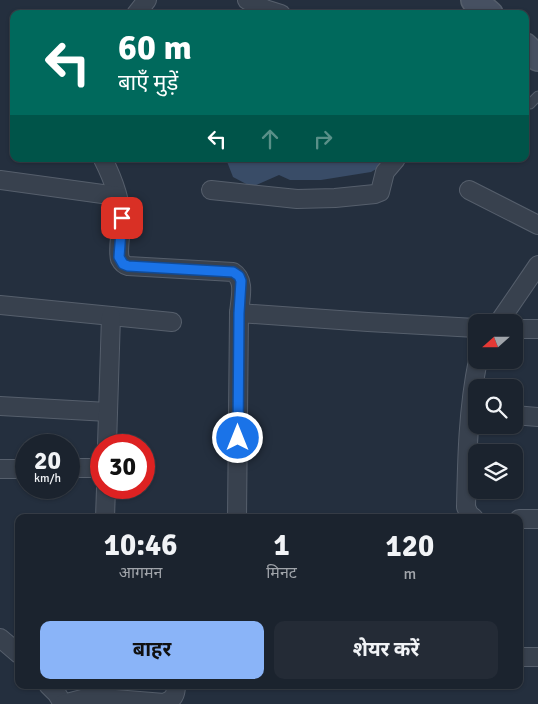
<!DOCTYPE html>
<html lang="hi">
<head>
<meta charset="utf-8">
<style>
  body { margin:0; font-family:Signika,"Noto Sans Devanagari",sans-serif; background:#242b36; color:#f1f3f6; height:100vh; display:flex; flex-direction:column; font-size:19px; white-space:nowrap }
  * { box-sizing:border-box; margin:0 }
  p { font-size:16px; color:#a0a4aa }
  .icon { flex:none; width:28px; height:28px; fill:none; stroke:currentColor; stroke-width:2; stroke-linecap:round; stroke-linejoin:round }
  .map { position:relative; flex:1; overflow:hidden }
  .panel { position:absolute; left:15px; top:514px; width:508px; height:175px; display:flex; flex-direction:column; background:#1b232e; border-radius:10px; box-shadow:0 1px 4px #0004,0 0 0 1px #39404a }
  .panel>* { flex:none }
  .hud { position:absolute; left:10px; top:10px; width:519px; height:152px; border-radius:10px; box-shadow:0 1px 4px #0004,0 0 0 1px #39404a; background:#00695c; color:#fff; overflow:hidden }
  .needle { width:32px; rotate:249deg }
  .tools { position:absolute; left:468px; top:314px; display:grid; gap:10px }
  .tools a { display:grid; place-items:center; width:55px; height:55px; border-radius:10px; background:#1b232e; box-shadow:0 1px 4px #0004,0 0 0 1px #39404a; font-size:25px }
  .speed { position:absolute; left:15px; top:434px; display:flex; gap:10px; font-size:25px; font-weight:700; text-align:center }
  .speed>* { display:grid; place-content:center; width:65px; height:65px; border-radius:50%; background:#1b232e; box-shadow:0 1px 4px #0004,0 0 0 1px #39404a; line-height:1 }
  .speed small { font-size:12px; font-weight:400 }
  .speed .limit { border:8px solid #d22; background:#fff; color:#111 }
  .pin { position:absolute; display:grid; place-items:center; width:42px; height:42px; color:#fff; margin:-21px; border-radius:10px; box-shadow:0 2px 8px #0006 }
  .me { position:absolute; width:55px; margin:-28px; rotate:0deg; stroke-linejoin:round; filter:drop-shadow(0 0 4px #0008) }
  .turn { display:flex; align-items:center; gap:18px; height:105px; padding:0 25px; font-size:22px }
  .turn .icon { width:65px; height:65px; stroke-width:2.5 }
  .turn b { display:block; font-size:35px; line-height:42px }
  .lanes { display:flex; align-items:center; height:48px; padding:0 25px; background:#0003; justify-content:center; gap:25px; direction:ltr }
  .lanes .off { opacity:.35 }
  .eta { display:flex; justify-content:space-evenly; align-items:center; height:85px; text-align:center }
  .eta b { font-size:30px; font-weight:700; line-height:35px }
  .action { display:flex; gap:10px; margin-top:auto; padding:10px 25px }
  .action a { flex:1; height:58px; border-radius:10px; background:#8ab4f8; color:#111; font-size:20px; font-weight:700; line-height:58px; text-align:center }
  .action a+a { background:#242b36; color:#f1f3f6 }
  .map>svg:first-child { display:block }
</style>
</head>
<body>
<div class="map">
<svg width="538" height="704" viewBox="0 0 538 704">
  <rect width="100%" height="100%" fill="#242f3e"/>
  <polygon fill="#394c67" points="226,159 394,159 371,172 321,180 290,180 279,175 252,187 233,177"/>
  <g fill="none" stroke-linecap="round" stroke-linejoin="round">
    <g stroke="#565f6c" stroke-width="11">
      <polyline id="service" points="530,104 538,96"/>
    </g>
    <g stroke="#565f6c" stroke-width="20">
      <g id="minor">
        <polyline points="247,0 265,9 281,14"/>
        <polyline points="136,14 147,0"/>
        <path d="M103,159C112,177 121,198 121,219C122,230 117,250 120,259C122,263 124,265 128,266L233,272C246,280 240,299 239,313L237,518"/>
        <polyline points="0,180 117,196"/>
        <polyline points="211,190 297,199 335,198 375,194 380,192 385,172 396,159"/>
        <polyline points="469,190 538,225"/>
        <polyline points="0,305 172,322"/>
        <polyline points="239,313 368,322 476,328"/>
        <polyline points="499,322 538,265"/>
        <polyline points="514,329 538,329"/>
        <polyline points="0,406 108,412"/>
        <polyline points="514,415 538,417"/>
        <polyline points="107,445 111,316"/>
        <polyline points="69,468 101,468"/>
        <polyline points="0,469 26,469"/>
        <polyline points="105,518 106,488"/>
        <path d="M474,518L469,514L466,507C467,458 468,409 478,360"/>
        <polyline points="519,519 538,519"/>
        <polyline points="0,638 19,654"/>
        <polyline points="519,657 538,657"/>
        <polyline points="48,685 57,694 63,704"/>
        <path d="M63,704L90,697L164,703C174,699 176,695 176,685"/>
      </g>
    </g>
    <g stroke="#565f6c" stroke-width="28">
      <g id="secondary">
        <polyline points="474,0 490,14"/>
        <polyline points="525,46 538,58"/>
      </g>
    </g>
    <use href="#service" stroke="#38414e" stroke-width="9"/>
    <use href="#minor" stroke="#38414e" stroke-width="18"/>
    <use href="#secondary" stroke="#465061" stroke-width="25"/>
  </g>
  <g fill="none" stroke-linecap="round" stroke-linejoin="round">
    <g stroke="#114b97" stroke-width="12">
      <polyline id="route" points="122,218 119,257 123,264 128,266 233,272 239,276 241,281 239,313 238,438"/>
    </g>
    <use href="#route" stroke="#1a73e8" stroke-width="9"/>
  </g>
</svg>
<div class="tools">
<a><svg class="needle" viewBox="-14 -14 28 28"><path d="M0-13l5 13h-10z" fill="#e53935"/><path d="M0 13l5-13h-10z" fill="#a0a4aa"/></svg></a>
<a><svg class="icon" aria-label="search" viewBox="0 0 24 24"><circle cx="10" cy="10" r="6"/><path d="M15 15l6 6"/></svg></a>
<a><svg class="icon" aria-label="layers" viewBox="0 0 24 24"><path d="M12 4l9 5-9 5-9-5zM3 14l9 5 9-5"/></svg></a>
</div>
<div class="speed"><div>20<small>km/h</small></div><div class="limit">30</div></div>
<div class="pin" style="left:122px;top:218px;background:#d93025"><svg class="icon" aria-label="arrive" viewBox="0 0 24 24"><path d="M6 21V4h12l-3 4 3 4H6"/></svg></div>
<svg class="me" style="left:238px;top:438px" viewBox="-20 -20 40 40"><circle r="17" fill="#1a73e8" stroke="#fff" stroke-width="3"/><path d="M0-11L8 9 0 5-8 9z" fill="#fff"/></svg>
<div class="hud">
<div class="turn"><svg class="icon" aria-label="left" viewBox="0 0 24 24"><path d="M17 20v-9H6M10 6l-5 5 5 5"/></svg><div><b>60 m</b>बाएँ मुड़ें</div></div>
<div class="lanes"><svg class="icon" aria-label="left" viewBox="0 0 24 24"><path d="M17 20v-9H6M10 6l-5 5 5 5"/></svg><svg class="icon off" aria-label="ahead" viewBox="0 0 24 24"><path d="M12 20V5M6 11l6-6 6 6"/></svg><svg class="icon off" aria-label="right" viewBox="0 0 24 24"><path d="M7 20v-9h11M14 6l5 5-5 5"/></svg></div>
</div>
<section class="panel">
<div class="eta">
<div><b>10:46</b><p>आगमन</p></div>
<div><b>1</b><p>मिनट</p></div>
<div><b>120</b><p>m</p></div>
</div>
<div class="action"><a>बाहर</a><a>शेयर करें</a></div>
</section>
</div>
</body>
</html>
